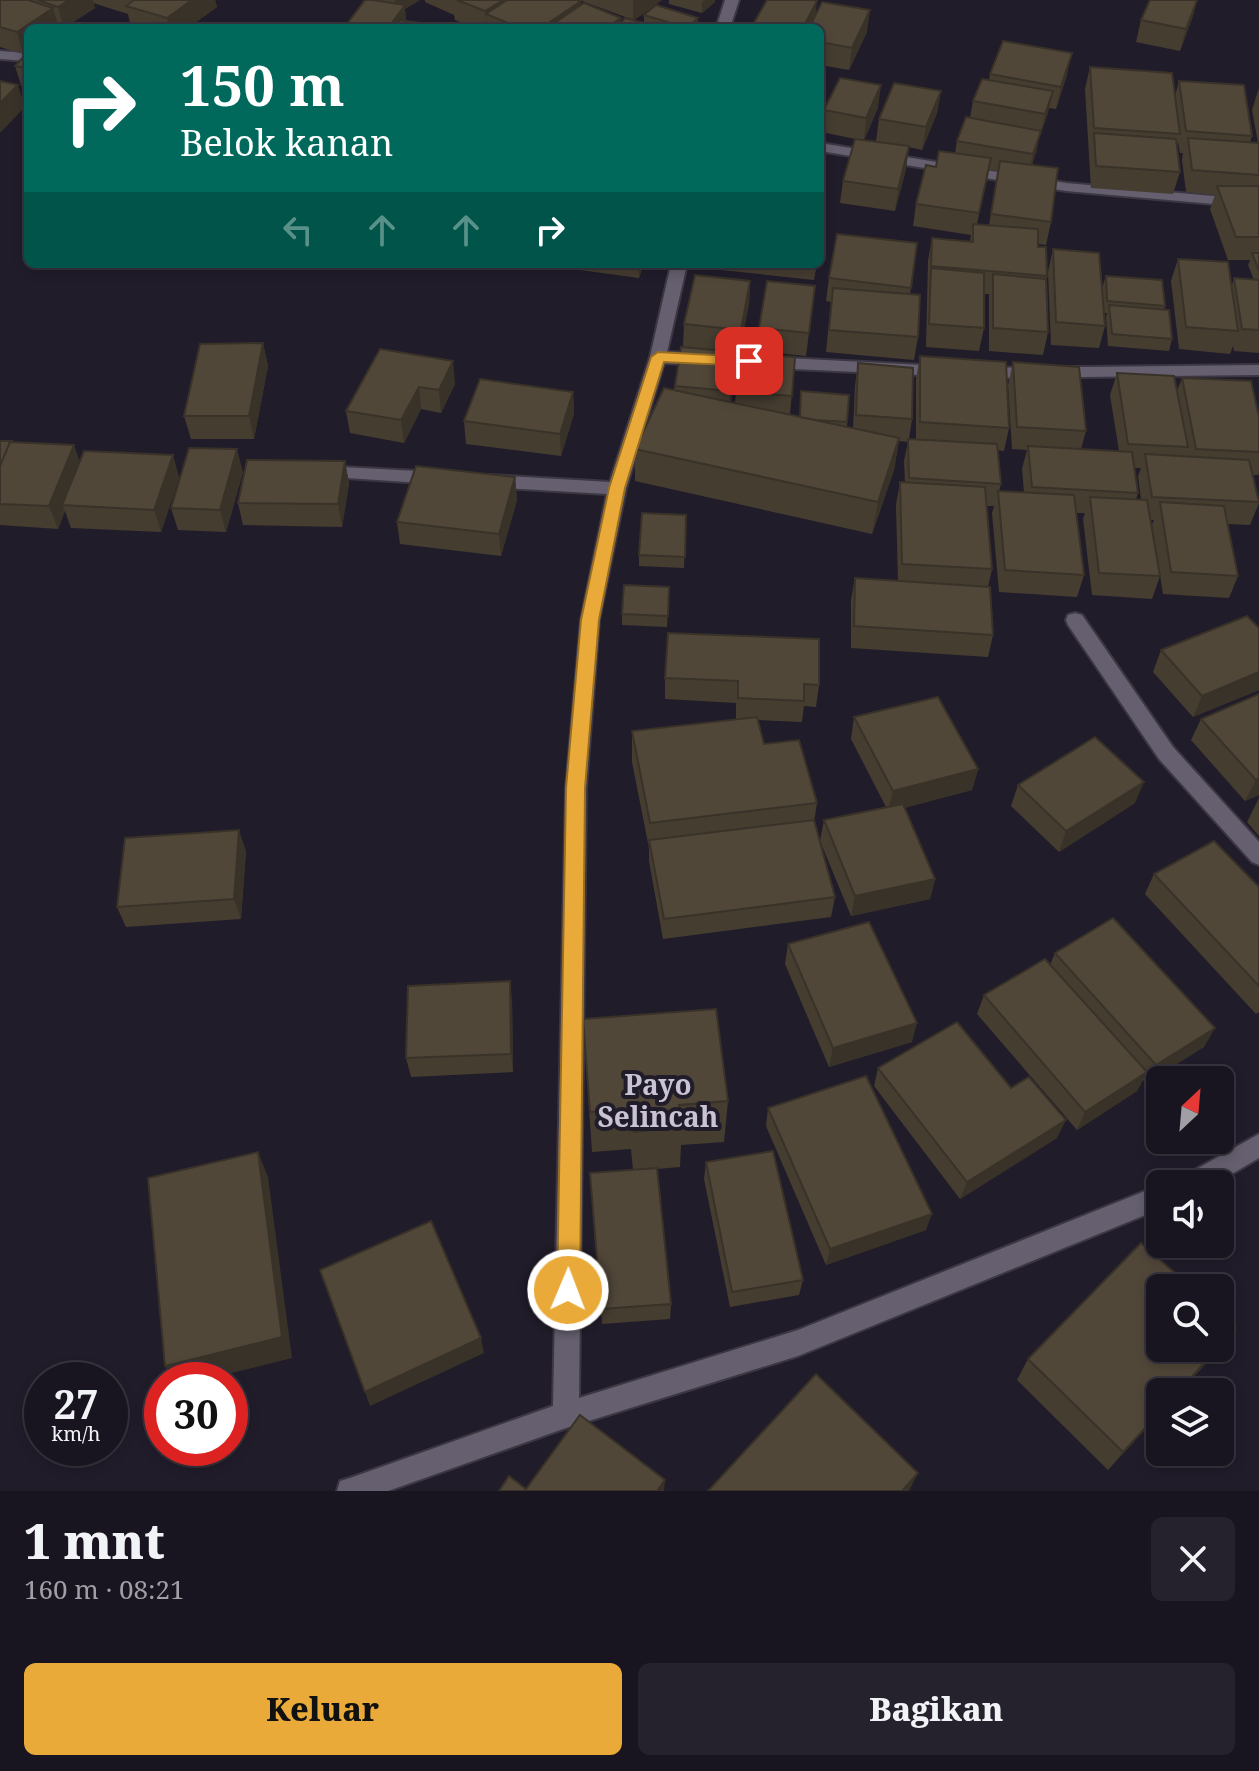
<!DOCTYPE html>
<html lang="id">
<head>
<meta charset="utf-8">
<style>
  body { margin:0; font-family:"Noto Serif",serif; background:#26222d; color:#f1f3f6; height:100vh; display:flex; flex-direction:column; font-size:30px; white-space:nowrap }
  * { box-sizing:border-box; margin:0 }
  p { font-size:26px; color:#9f9fa5 }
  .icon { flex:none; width:44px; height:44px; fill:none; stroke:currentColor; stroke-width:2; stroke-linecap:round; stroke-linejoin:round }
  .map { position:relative; height:1491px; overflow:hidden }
  .details { display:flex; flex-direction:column; background:#191520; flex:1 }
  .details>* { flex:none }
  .guide { position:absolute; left:24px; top:24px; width:800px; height:244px; border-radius:12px; box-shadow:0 4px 12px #0003,0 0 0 2px #37343e; background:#00695c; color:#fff; overflow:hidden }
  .needle { width:52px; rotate:26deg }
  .controls { position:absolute; left:1146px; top:1066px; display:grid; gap:16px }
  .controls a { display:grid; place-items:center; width:88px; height:88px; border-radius:12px; background:#191520; box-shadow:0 4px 12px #0003,0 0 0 2px #37343e; font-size:40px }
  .speed { position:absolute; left:24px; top:1362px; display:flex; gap:16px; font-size:40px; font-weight:700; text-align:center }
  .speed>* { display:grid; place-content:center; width:104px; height:104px; border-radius:50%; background:#191520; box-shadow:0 4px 12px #0003,0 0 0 2px #37343e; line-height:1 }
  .speed small { font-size:20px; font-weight:400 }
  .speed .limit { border:12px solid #d22; background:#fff; color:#111 }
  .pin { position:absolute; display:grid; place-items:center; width:68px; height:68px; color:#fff; margin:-34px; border-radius:16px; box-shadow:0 4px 12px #0006 }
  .me { position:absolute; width:88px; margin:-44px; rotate:1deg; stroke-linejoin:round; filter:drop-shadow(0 0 6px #0008) }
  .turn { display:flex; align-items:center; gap:28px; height:168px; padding:0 24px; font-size:36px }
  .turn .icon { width:104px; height:104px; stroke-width:2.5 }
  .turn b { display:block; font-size:56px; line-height:68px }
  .lanes { display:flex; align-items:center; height:76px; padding:0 24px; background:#0003; justify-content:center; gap:40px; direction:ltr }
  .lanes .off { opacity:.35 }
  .round { display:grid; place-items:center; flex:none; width:84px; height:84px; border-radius:12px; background:#26222d }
  .headline { display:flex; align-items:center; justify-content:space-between; height:136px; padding:0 24px }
  h1 { font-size:48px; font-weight:800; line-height:60px }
  .primary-button { display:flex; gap:16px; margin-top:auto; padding:16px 24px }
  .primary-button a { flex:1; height:92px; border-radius:12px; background:#eaaa39; color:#111; font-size:32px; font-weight:800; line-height:92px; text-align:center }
  .primary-button a+a { background:#26222d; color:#f1f3f6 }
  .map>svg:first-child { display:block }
</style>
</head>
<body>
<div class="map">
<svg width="1259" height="1491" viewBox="0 0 1259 1491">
  <rect width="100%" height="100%" fill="#211c2a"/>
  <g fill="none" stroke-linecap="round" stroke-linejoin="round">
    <g stroke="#3c3743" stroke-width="4">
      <g id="street">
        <polygon points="725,0 739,0 730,28 716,28"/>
        <polygon points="0,51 28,53 28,61 0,59"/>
        <polygon points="820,143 1066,183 1259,200 1259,208 1066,191 820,151"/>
        <polygon points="671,264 687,264 667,352 942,366 950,371 942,376 664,363 626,488 599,620 586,788 579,1398 798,1330 1160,1185 1160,1209 798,1356 566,1428 388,1491 337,1491 340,1481 350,1478 553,1406 566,788 581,620 607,494 489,487 480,481 489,475 610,482 650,357"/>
        <polygon points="1259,365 1259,375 982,378 974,373 982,368"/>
        <polygon points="322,466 437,472 446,478 437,484 316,476 313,472 316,468"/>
        <polygon points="1075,613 1082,615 1173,747 1259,842 1259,865 1252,862 1159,759 1068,625 1066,620 1068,615"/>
        <polygon points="1259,1134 1259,1158 1215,1184 1181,1184 1184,1176"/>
      </g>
    </g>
    <use href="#street" fill="#655f6f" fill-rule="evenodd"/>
  </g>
  <g fill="#463d31" fill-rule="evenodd">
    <polygon points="0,0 215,0 217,7 188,28 133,28 131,27 128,14 93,3 95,8 23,54 0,47"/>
    <polygon points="362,0 420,0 405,9 406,20 344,28 365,1"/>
    <polygon points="425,0 577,0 581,1 581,5 621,23 628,18 579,0 662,0 634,20 644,23 644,15 698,18 698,28 474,28 455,20 454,15 425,2"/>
    <polygon points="669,0 715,0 715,2 702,13 669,4"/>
    <polygon points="1194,13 1180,51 1136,42 1141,20"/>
    <polygon points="816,14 867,32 849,70 820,65 820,28"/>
    <polygon points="28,52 28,89 22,88 15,66"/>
    <polygon points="1090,67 1175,96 1179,81 1252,136 1250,142 1258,143 1252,110 1259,88 1259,353 1234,351 1233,346 1230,354 1179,349 1171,281 1178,259 1232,285 1234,278 1254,280 1248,265 1250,260 1228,260 1210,209 1215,195 1186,192 1182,160 1183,153 1180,153 1178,142 1177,146 1180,172 1173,194 1091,188 1085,89"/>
    <path d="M990,74L1067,75L1056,109L1049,108L1039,136L1032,165L1051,222L1046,245L1038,244L1047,276L1048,332L1043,355L989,351V294H984V328L979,351L926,347L928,261L932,238L970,241L971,235L913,226L916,204L936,167L955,153L957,141L970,118L973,101L989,80ZM988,169L998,171L989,225L977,224Z"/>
    <polygon points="941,91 937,113 922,150 909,147 906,169 895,211 840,203 843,181 855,139 822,132 824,110 878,108 864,140 876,141 879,119"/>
    <polygon points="917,243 910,294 918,337 914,360 826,352 831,302 826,301 829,278"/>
    <polygon points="1053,249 1105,326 1099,348 1051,345 1048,272"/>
    <polygon points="565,264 644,264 639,278 565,268"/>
    <polygon points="722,264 817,264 814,280 721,270"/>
    <polygon points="1106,276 1165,306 1164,310 1172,339 1169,351 1108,346 1106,317 1107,313 1104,313 1102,288"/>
    <path d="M750,281L749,304L739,353L736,352L735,374L731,402L735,403L736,392L795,357L790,414L799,416L849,395L847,427L853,428L855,386L858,363L912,419L909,439H916V379L920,356L1009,428L1004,451L997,450L1001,484L999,491L1024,492L1022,469L1027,450L1012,449L1008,385L1013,362L1086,431L1081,449L1119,451L1110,395L1117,373L1177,391L1182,378L1259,417V474L1258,475H1252L1259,503L1250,525L1228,524L1238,576L1229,598L1163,594L1152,524L1154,520H1150L1160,576L1152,599L1092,595L1083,519L1085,513H1076L1084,575L1077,597L999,592L992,513L994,506H987L992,569L988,587L993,635L988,657L851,648V600L855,578L898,581L896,505L900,482L905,483L904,461L908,442L899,441L894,470L872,534L635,481V449L674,390L683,347L684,324ZM1134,468H1141L1138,476L1141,499H1136L1138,493Z"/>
    <polygon points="815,286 806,356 757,351 759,328"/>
    <polygon points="263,343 268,366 254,439 191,439 184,416"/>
    <polygon points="380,349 455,384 441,413 421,409 404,443 350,433 346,411"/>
    <polygon points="573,392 574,414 561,456 466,444 464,421"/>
    <polygon points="0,441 12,443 80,462 173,455 179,478 161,532 71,528 65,511 58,529 0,525"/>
    <polygon points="345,461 349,484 342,527 243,525 238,503"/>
    <polygon points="243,472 226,532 178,530 171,508"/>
    <polygon points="515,477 517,500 501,556 400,544 397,522"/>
    <polygon points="686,515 684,568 639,566 639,555"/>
    <polygon points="669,587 667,627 622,625 622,614"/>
    <polygon points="1259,628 1259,690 1193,717 1153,672 1161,650"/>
    <polygon points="665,678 819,685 816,707 804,706 802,722 758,720 764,744 817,803 814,822 835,897 831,917 663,939 649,861 649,848 632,762 632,731 736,719 736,703 665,699"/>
    <polygon points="1259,694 1259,795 1245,801 1191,740 1201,719"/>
    <polygon points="854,717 978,769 972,790 904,808 935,879 930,899 851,916 820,841 824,820 886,807 851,739"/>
    <polygon points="1018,785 1135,803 1059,852 1011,806"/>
    <polygon points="1259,798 1259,836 1247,822"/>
    <polygon points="246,851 241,919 126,927 117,907"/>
    <polygon points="1154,874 1259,887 1259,1012 1256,1014 1145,894"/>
    <polygon points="788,944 912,1042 829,1067 785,964"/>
    <polygon points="1055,953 1204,1047 1146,1083 1143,1080 1137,1091 1077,1130 977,1014 984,995 1050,965"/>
    <polygon points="512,1000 513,1072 411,1077 406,1058"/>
    <polygon points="583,1019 728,1101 724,1142 681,1145 680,1167 657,1169 671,1304 670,1319 602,1324 590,1173 633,1170 631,1149 592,1152"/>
    <polygon points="878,1068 1011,1088 1057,1138 960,1199 874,1086"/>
    <polygon points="768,1108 926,1230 826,1265 766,1126"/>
    <polygon points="706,1162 803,1280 799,1295 730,1307 704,1179"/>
    <polygon points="1160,1348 1220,1348 1180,1392 1160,1392 1160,1413 1108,1470 1017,1380 1028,1359"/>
  </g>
  <g fill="#393228">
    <polygon points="69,0 93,0 95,8 64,28 58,7"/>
    <polygon points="192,0 215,0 217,7 188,28 169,28 167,18"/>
    <polygon points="395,0 420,0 405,9 406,28 388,28 397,15"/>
    <polygon points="503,0 530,0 486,14 487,28 485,11"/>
    <polygon points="633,0 662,0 633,21"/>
    <polygon points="705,0 715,0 715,2 702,13 702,2"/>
    <polygon points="1197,0 1194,13 1180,51 1186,29"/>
    <polygon points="581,1 581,23 574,28 541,28"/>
    <polygon points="817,1 815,23 812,28 803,28"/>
    <polygon points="53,8 59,28 28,28 28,51 23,54 17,32"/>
    <polygon points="870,10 867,32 849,70 852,48"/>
    <polygon points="621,18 621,28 606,28"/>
    <polygon points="698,18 698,28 687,28"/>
    <polygon points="1072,53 1067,75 1056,109 1061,87"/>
    <polygon points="18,85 25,107 0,133 0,103"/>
    <polygon points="881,85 878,108 864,140 866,118"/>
    <polygon points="941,91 937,113 922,150 926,127"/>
    <polygon points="1053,91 1048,113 1040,137 1045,114"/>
    <polygon points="1041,131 1036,153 1028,177 1033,154"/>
    <polygon points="909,146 906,169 895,211 898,189"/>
    <polygon points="639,264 644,264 639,278"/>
    <polygon points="750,281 749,304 739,353 741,330"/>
    <polygon points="263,343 268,366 254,439 249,416"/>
    <polygon points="736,352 735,374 729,414 730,391"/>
    <polygon points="453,361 455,384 441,413 439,390"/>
    <polygon points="419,387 421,409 404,443 401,420"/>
    <polygon points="573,392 574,414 561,456 560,434"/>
    <polygon points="899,438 894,470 872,534 878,502"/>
    <polygon points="74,445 82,468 62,505 65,511 58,529 49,506"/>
    <polygon points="237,449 243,472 226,532 220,510"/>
    <polygon points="173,455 179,478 161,532 154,510"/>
    <polygon points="345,461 349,484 342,527 338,504"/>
    <polygon points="515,477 517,500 501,556 499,534"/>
    <polygon points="1259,672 1259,690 1193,717 1202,696"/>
    <polygon points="978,769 972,790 888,812 893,791"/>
    <polygon points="1259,778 1259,795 1245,801 1256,780"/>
    <polygon points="1144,782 1135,803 1059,852 1066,831"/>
    <polygon points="239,830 246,851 241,919 234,899"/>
    <polygon points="935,879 930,899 851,916 855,896"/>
    <polygon points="510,981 512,1000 513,1072 511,1054"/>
    <polygon points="917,1023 912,1042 829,1067 833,1048"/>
    <polygon points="1215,1028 1204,1047 1146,1083 1156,1065"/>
    <polygon points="1147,1072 1137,1091 1077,1130 1085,1112"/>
    <polygon points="1066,1120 1057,1138 960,1199 967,1182"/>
    <polygon points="258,1152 268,1177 292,1358 203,1380 174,1380 165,1366"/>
    <polygon points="932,1214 926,1230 826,1265 830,1249"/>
    <polygon points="481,1338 484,1353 370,1406 365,1392"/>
    <polygon points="1218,1348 1220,1348 1180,1392 1178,1392"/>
    <polygon points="1160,1412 1160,1413 1108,1470 1123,1452"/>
    <polygon points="918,1473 909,1491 902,1491"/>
    <polygon points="665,1480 664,1491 657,1491"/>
  </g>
  <g fill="#514739" stroke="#393228" stroke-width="2">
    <polygon points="0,0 28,0 53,8 17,32 0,27"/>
    <polygon points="38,0 69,0 58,7"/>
    <polygon points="134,0 192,0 167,18 126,6"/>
    <polygon points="365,0 373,0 405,5 388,28 344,28"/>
    <polygon points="457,0 503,0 485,11"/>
    <polygon points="507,0 577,0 581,1 541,28 520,28 486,14"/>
    <polygon points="767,0 813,0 817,1 803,28 751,28"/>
    <polygon points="1150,0 1197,0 1186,29 1141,20"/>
    <polygon points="822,2 870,10 852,48 820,42 820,28 809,28"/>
    <polygon points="584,3 621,18 606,28 547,28"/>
    <polygon points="656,5 698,18 687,28 644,15"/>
    <polygon points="625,18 664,28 616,28"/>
    <polygon points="400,20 448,27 447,28 394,28"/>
    <polygon points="53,24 77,28 50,28"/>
    <polygon points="1003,41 1072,53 1061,87 990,74"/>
    <polygon points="28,52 28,68 15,66"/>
    <polygon points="1090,67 1172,73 1180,134 1094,128"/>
    <polygon points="840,78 881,85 866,118 824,110"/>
    <polygon points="982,79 1053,91 1045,114 973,101"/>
    <polygon points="0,81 18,85 0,103"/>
    <polygon points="1179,81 1244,85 1252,136 1186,131"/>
    <polygon points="894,83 941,91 926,127 879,119"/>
    <polygon points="966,117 1041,131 1033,154 957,141"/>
    <polygon points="1094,133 1176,139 1180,172 1096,166"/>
    <polygon points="1188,138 1259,143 1259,175 1192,170"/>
    <polygon points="855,139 909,146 898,189 843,181"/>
    <polygon points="939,151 991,158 979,213 916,204 926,165 936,167"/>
    <polygon points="1000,161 1058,168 1051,222 991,214"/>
    <polygon points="1217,186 1259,186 1259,237 1236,237"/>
    <polygon points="820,222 823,223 820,237"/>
    <polygon points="973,224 1038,229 1038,247 1046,247 1047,276 931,266 932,238 973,242"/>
    <polygon points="837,234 917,243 911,288 829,278"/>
    <polygon points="1053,249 1099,253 1105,326 1056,322"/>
    <polygon points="1252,253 1259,253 1259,271"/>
    <polygon points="1178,259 1228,262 1238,331 1186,327"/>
    <polygon points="931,268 984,273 984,328 929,324"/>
    <polygon points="993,274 1046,279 1048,332 993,328"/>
    <polygon points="695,275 750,281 741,330 684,324"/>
    <polygon points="1106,276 1162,280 1165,306 1107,301"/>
    <polygon points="1234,278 1259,280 1259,330 1242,329"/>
    <polygon points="767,281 815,286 809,333 759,328"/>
    <polygon points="833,288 920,295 918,337 829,330"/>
    <polygon points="1109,305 1169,310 1172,339 1112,334"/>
    <polygon points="263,343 249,416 184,416 200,344"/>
    <polygon points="681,347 736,352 730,391 675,386"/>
    <polygon points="380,349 453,361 439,390 419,387 401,420 346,411"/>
    <polygon points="741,352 795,357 792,396 736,392"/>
    <polygon points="920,356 1006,362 1009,428 920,422"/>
    <polygon points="1013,362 1079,367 1086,431 1017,427"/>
    <polygon points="858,363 913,368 912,419 856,415"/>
    <polygon points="1117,373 1174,376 1188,447 1128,444"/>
    <polygon points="1182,378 1251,381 1259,417 1259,452 1196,449"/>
    <polygon points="480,379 573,392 560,434 464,421"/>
    <polygon points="664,388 899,438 878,502 635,449"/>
    <polygon points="801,391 849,395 847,422 816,420 800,417"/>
    <polygon points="908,439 997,444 1001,484 909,478"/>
    <polygon points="0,441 12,441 0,466"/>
    <polygon points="10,442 74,445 49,506 0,504 0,466"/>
    <polygon points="1028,446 1132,452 1138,493 1032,487"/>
    <polygon points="189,448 237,449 220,510 171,508"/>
    <polygon points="84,451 173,455 154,510 62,505"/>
    <polygon points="1145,454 1249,460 1259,502 1152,497"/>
    <polygon points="247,460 345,461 338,504 238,503"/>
    <polygon points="416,466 515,477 499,534 397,522"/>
    <polygon points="900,482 985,487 992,569 902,564"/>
    <polygon points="998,491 1074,495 1084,575 1005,570"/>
    <polygon points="1090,497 1147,500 1160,576 1099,573"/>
    <polygon points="1160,502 1224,506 1238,576 1171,572"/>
    <polygon points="642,513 686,515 685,557 639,555"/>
    <polygon points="855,578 990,587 993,635 854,626"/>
    <polygon points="624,585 669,587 668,616 622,614"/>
    <polygon points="1247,616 1259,628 1259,672 1202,696 1161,650"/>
    <polygon points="668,633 819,639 819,685 804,684 804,701 738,698 738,681 665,678"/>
    <polygon points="1259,694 1259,778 1256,780 1201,719"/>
    <polygon points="938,697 978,769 893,791 854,717"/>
    <polygon points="757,717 764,744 799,740 817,803 650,823 632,731"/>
    <polygon points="1095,737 1144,782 1066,831 1018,785"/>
    <polygon points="903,804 935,879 855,896 824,820"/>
    <polygon points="814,820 835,897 664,919 649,840"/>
    <polygon points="239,830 234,899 117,907 125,838"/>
    <polygon points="1214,841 1259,887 1259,986 1154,874"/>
    <polygon points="1113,918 1215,1028 1156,1065 1055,953"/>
    <polygon points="869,922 917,1023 833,1048 788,944"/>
    <polygon points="1045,959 1147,1072 1085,1112 984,995"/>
    <polygon points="510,981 511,1054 406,1058 408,986"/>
    <polygon points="716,1009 728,1101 679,1105 682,1127 634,1132 632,1109 590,1112 583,1019"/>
    <polygon points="957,1022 1011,1088 1029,1077 1066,1120 967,1182 878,1068"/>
    <polygon points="866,1076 932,1214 830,1249 768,1108"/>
    <polygon points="773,1151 803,1280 732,1292 706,1162"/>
    <polygon points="258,1152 282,1337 165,1366 148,1178"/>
    <polygon points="657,1168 671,1304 601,1309 590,1173"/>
    <polygon points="431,1221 481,1338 365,1392 320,1270"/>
    <polygon points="1141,1243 1192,1288 1160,1288 1160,1348 1218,1348 1178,1392 1160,1392 1160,1412 1123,1452 1028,1359"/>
    <polygon points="1220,1313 1236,1328 1220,1346"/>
    <polygon points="816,1374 918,1473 902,1491 708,1491"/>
    <polygon points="580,1415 665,1480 657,1491 499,1491 509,1476 526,1489"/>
  </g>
  <polygon fill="#eaaa39" stroke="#986e25" stroke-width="2" points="658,352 749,357 756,361 749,366 664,362 625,488 599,620 585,788 580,1290 576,1298 568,1301 560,1298 557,1290 566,788 581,620 609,488 651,357"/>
  <g text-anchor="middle" stroke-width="8" stroke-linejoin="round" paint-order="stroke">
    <g font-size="28" font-weight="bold" fill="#c9c3d5" stroke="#211c2a">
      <text x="658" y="1095">Payo<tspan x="658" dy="32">Selincah</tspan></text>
    </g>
  </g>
</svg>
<div class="controls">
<a><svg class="needle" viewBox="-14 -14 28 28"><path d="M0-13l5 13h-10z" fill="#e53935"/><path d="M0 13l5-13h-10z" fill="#9f9fa5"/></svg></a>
<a><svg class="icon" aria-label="sound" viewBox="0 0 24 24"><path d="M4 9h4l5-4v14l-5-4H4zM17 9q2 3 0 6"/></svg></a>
<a><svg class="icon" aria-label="search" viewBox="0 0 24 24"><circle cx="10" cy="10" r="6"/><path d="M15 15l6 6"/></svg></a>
<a><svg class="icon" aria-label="layers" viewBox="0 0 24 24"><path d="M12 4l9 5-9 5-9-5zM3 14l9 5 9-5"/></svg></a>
</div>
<div class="speed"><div>27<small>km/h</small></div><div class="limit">30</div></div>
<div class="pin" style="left:749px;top:361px;background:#d93025"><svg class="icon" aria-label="arrive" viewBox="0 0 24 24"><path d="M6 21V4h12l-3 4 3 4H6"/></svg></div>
<svg class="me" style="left:568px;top:1290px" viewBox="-20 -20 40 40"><circle r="17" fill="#eaaa39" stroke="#fff" stroke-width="3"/><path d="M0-11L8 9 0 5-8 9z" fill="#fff"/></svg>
<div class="guide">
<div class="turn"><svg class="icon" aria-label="right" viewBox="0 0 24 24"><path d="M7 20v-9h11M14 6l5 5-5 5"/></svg><div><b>150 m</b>Belok kanan</div></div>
<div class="lanes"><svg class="icon off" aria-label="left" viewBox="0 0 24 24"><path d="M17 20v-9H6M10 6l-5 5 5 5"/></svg><svg class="icon off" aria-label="ahead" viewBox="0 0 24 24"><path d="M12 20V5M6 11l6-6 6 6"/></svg><svg class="icon off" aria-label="ahead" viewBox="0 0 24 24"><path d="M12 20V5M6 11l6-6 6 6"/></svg><svg class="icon" aria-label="right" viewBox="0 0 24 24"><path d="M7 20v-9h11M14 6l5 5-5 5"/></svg></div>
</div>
</div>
<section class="details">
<div class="headline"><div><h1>1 mnt</h1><p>160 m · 08:21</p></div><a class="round"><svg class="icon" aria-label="close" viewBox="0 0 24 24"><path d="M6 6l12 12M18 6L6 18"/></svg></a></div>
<div class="primary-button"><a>Keluar</a><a>Bagikan</a></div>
</section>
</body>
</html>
